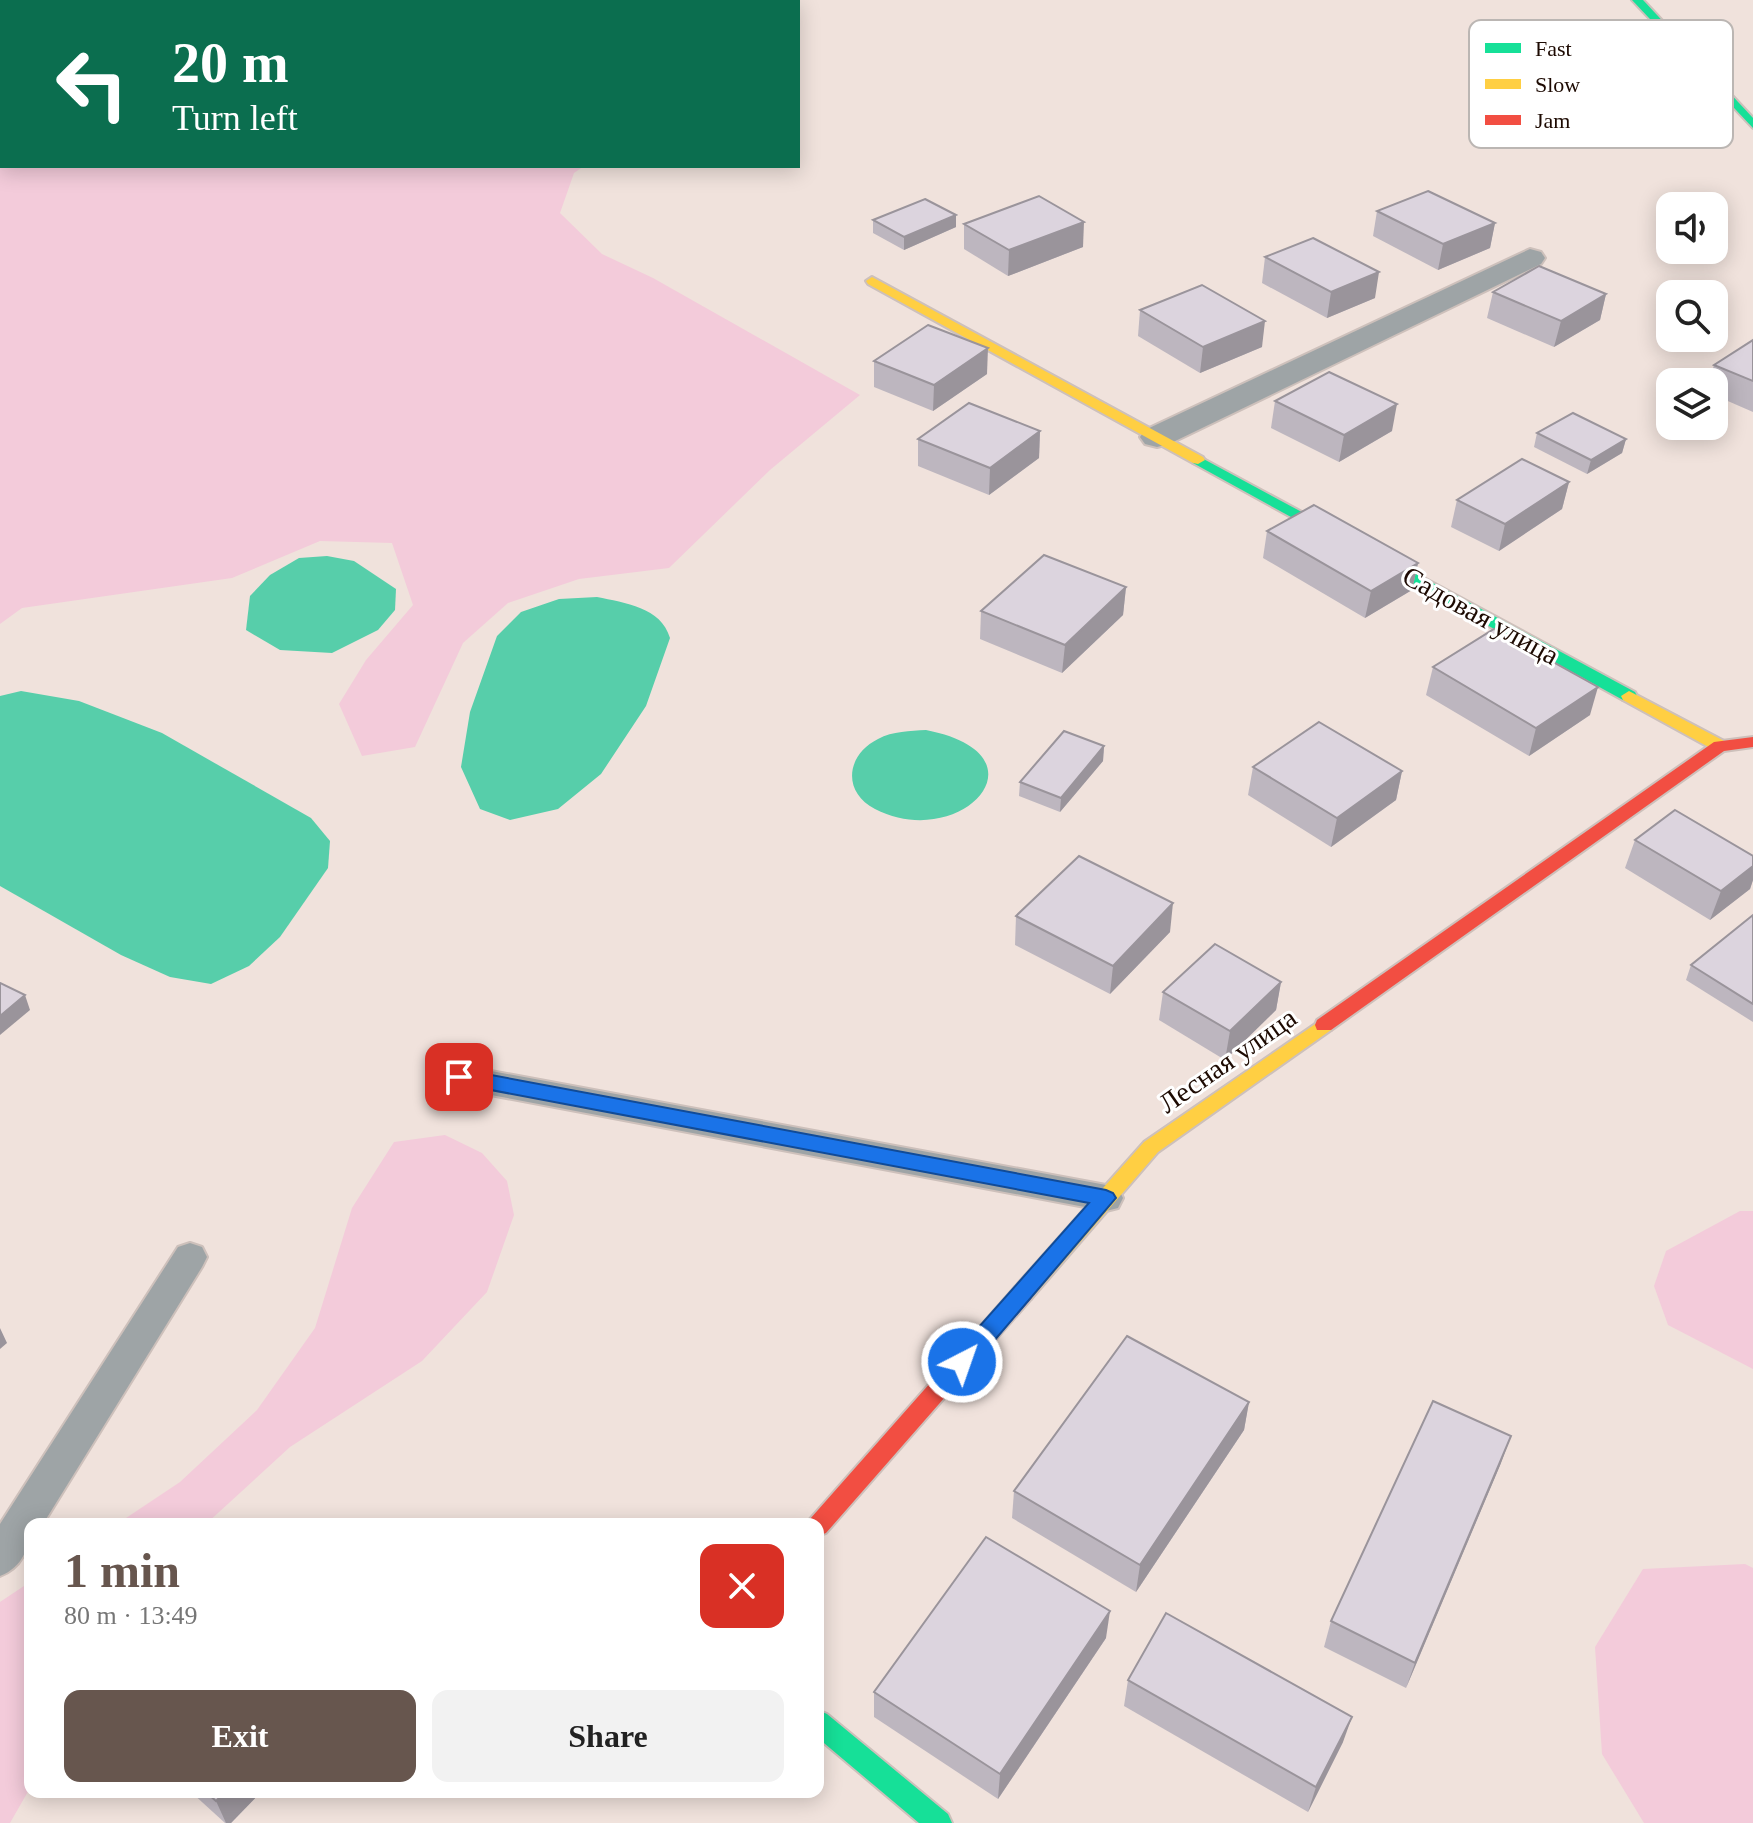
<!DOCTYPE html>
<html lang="en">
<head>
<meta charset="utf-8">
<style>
  body { margin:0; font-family:"Times New Roman",serif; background:#f2f2f2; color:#222; height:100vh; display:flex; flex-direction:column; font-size:30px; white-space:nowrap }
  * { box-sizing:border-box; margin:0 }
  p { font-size:26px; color:#767676 }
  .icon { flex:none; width:44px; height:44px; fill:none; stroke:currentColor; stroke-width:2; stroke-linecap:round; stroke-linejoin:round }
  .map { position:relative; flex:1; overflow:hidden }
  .drawer { position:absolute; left:24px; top:1518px; width:800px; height:280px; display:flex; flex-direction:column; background:#fff; border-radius:16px; box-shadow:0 4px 20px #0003 }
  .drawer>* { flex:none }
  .guide { position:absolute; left:0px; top:0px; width:800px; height:168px; box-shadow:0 4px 20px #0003; background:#0b6e4f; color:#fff; overflow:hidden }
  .fabs { position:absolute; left:1656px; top:192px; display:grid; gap:16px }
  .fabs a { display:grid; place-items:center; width:72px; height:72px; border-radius:16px; background:#fff; box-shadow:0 4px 20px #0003; font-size:40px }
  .pin { position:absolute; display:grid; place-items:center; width:68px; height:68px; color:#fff; margin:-34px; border-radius:16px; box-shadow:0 4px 12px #0006 }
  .me { position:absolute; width:88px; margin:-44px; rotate:41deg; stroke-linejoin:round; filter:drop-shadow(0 0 6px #0008) }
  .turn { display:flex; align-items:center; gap:28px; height:168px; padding:0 40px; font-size:36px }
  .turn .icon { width:104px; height:104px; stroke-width:2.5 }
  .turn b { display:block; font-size:56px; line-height:68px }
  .round { display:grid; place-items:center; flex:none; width:84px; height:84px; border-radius:16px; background:#f2f2f2 }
  .headline { display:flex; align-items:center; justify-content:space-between; height:136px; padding:0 40px }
  h1 { font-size:48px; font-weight:700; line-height:60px; color:#67564e }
  .primary-button { display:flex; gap:16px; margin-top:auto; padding:16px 40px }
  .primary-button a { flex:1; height:92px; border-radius:16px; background:#67564e; color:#fff; font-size:32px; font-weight:700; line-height:92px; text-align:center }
  .primary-button a+a { background:#f2f2f2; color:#222 }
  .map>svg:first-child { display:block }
</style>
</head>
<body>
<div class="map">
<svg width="1753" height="1823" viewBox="0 0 1753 1823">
  <rect width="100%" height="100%" fill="#f0e2dc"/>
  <g fill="#f3cbda">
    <polygon points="0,0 771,0 2,2 2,166 584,166 574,173 560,213 602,254 653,278 860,395 770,470 669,568 579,579 508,603 463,643 415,747 362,756 339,704 366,660 413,605 392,543 320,541 232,578 22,608 0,624"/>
    <polygon points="445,1135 482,1153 507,1181 514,1215 487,1292 422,1361 290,1447 206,1524 117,1524 180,1482 257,1410 315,1328 352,1208 394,1142"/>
    <polygon points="1740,1211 1753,1211 1753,1369 1668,1325 1654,1286 1666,1251"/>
    <polygon points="1745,1564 1753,1568 1753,1823 1644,1823 1602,1754 1595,1647 1643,1569"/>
    <polygon points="30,1582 30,1788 10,1823 0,1823 0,1602"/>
  </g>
  <g fill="#57ceaa">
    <polygon points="327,556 354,561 396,589 395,610 378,630 332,653 280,650 246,630 250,596 270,575 299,558"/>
    <path d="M597,597C625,603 661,607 670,638L646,706L601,774L558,809L510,820L480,809L461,767L470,712L497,636L521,612L559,599Z"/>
    <polygon points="21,691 79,701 162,733 311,818 330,841 328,868 280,937 249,966 211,984 170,977 121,955 0,886 0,696"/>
    <path d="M926,730C1053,755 960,853 875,809C842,792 846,755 878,739C893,731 910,731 926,730Z"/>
  </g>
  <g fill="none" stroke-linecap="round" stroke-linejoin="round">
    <g stroke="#cdc0bb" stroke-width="4">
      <g id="lane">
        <polygon points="459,1065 1106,1185 1118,1188 1123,1198 1118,1208 1106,1211 459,1089 448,1086 443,1077 448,1068"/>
        <path d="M190,1243L202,1247L207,1257L202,1267L43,1524H30C30,1547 23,1567 0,1576V1524L178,1247Z"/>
      </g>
    </g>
    <g stroke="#cdc0bb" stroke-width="4">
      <polygon id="street" points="1530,249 1541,252 1545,258 1541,264 1169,444 1157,447 1145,444 1140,437 1145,430"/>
    </g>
    <g stroke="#cdc0bb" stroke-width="4">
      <g id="fast">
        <polygon points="1632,0 1643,0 1753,118 1753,128"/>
        <polygon points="1198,456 1635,692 1637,696 1629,701 1623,700 1193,463 1191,460"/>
        <polygon points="818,1710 827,1714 948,1814 952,1823 919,1823 818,1738"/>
      </g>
    </g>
    <g stroke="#cdc0bb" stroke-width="4">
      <g id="slow">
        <polygon points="872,277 1203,457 1205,460 1198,464 1193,463 868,284 866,281"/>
        <polygon points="1629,691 1726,742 1728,746 1726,750 1714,750 1623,700 1621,696"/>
        <polygon points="1324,1018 1331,1020 1333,1025 1331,1030 1158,1152 1031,1299 1023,1302 1015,1299 1012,1293 1015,1287 1144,1142"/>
      </g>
    </g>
    <g stroke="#cdc0bb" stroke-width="4">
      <g id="jam">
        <polygon points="1753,737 1753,747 1724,751 1331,1030 1317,1030 1315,1025 1317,1020 1714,742"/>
        <polygon points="1023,1284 1031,1287 1034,1293 1031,1299 826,1533 818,1536 818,1524 807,1524 810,1519 1015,1287"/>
      </g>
    </g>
    <use href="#lane" fill="#9ea4a6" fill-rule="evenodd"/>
    <use href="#street" fill="#9ea4a6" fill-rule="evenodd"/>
    <use href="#fast" fill="#16e098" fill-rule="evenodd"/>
    <use href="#slow" fill="#ffcf43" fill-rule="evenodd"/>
    <use href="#jam" fill="#f24e42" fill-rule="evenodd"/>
  </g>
  <g fill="#bdb6bf">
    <polygon points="1377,211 1495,223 1490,248 1438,270 1373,236"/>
    <polygon points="956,215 956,227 904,250 873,233 873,220"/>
    <polygon points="964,224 1083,247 1008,276 964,249"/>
    <polygon points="1265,257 1375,298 1327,318 1262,283"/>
    <polygon points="1493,292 1606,294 1600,320 1554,347 1487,318"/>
    <polygon points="1140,310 1262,347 1200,373 1138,336"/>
    <polygon points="1753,340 1753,412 1714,395 1714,382 1709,382 1714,365"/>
    <polygon points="874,361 987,374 933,411 874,387"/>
    <polygon points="1275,401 1392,431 1339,462 1271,428"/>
    <polygon points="1040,431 1039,458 989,495 918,466 918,439"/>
    <polygon points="1537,433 1626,439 1622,453 1587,474 1534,447"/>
    <polygon points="1569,482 1562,509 1499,551 1451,527 1457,500"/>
    <polygon points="1267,531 1418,563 1412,590 1365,618 1263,558"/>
    <polygon points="1126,587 1123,615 1062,673 980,639 981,611"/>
    <polygon points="1433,667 1590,715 1529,756 1426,695"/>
    <polygon points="1104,746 1103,761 1060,812 1019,796 1020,782"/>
    <polygon points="1253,767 1402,771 1396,800 1331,847 1248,795"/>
    <polygon points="1635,840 1753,856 1753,880 1750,889 1710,920 1625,868"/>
    <polygon points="1753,915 1753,1022 1686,980 1691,965"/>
    <polygon points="1016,916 1170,932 1110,994 1015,945"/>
    <polygon points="1281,982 1276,1010 1225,1060 1159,1020 1163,992"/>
    <polygon points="1249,1402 1244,1430 1136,1592 1012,1518 1014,1491"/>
    <polygon points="1501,1463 1406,1688 1324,1647 1331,1621"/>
    <polygon points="1106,1638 998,1799 874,1717 874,1692"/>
    <polygon points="1128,1680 1343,1742 1308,1812 1124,1706"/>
    <polygon points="191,1792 261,1792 231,1823 225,1823"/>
  </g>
  <g fill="#9a949b">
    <polygon points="956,215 956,227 904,250 904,237"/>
    <polygon points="1084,222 1083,247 1008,276 1009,250"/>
    <polygon points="1495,223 1490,248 1438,270 1443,244"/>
    <polygon points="1379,272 1375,298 1327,318 1331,292"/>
    <polygon points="1606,294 1600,320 1554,347 1561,321"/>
    <polygon points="1265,321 1262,347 1200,373 1203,347"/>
    <polygon points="988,348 987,374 933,411 934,385"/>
    <polygon points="1397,404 1392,431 1339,462 1344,435"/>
    <polygon points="1040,431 1039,458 989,495 990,468"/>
    <polygon points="1626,439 1622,453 1587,474 1591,460"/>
    <polygon points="1569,482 1562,509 1499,551 1505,524"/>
    <polygon points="1418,563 1412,590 1365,618 1371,591"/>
    <polygon points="1126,587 1123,615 1062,673 1065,645"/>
    <polygon points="1598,687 1590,715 1529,756 1536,728"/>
    <polygon points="1104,746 1103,761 1060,812 1061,798"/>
    <polygon points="1402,771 1396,800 1331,847 1337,818"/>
    <polygon points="1753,866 1753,880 1750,889 1710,920 1721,891"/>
    <polygon points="1173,903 1170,932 1110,994 1113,966"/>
    <polygon points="1281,982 1276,1010 1225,1060 1230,1031"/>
    <polygon points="25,995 30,1010 0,1035 0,1016"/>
    <polygon points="0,1328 7,1343 0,1349"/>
    <polygon points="1249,1402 1244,1430 1136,1592 1140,1565"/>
    <polygon points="1511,1436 1501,1463 1406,1688 1415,1663"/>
    <polygon points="1110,1611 1106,1638 998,1799 1000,1774"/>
    <polygon points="1352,1717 1343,1742 1308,1812 1316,1787"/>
    <polygon points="225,1792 261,1792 231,1823 226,1823 216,1801"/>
  </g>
  <g fill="#dcd4de" stroke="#9a949b" stroke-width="2">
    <polygon points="1428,191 1495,223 1443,244 1377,211"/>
    <polygon points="1039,196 1084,222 1009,250 964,224"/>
    <polygon points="925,199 956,215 904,237 873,220"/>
    <polygon points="1313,238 1379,272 1331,292 1265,257"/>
    <polygon points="1539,266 1606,294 1561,321 1493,292"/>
    <polygon points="1202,285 1265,321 1203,347 1140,310"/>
    <polygon points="928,325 988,348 934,385 874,361"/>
    <polygon points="1753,340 1753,381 1714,365"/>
    <polygon points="1329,372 1397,404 1344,435 1275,401"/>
    <polygon points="969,403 1040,431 990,468 918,439"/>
    <polygon points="1573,413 1626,439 1591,460 1537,433"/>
    <polygon points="1522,459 1569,482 1505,524 1457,500"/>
    <polygon points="1314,505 1418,563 1371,591 1267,531"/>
    <polygon points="1044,555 1126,587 1065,645 981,611"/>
    <polygon points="1494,629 1598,687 1536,728 1433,667"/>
    <polygon points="1319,722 1402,771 1337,818 1253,767"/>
    <polygon points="1064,731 1104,746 1061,798 1020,782"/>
    <polygon points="1675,810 1753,856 1753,866 1721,891 1635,840"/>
    <polygon points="1079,856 1173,903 1113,966 1016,916"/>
    <polygon points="1753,915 1753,1004 1691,965"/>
    <polygon points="1215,944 1281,982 1230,1031 1163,992"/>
    <polygon points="0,983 25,995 0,1016"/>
    <polygon points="1127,1336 1249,1402 1140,1565 1014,1491"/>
    <polygon points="1433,1401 1511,1436 1415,1663 1331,1621"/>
    <polygon points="986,1537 1110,1611 1000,1774 874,1692"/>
    <polygon points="1166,1613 1352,1717 1316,1787 1128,1680"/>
    <polygon points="206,1792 225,1792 216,1801"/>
  </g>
  <polygon fill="#1a73e8" stroke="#114b97" stroke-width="2" points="459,1069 1106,1190 1113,1193 1116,1198 970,1369 962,1371 954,1369 951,1362 954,1355 1089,1203 459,1084 452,1082 449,1077 452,1072"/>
  <g text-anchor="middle" stroke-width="6" stroke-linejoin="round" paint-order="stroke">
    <g font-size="28" fill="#1d0a02" stroke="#fff">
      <text transform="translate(1481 615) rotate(29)" y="10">Садовая улица</text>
      <text transform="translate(1227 1060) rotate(-35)" y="10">Лесная улица</text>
    </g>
  </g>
  <rect x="1469" y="20" width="264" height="128" rx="12" fill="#fff" stroke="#bbb6b3" stroke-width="2"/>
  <rect x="1485" y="43" width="36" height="10" fill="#16e098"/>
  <rect x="1485" y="79" width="36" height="10" fill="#ffcf43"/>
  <rect x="1485" y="115" width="36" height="10" fill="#f24e42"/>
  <g font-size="22" fill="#1d0a02">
    <text x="1535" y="56">Fast</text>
    <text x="1535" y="92">Slow</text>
    <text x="1535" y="128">Jam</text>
  </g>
</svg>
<div class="fabs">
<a><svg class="icon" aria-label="sound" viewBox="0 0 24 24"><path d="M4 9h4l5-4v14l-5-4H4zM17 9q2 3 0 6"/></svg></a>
<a><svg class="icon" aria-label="search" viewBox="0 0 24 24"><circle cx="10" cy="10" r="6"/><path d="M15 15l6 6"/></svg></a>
<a><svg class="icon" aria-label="layers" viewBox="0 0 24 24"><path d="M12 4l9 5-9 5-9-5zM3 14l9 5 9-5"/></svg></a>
</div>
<div class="pin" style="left:459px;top:1077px;background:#d93025"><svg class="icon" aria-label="arrive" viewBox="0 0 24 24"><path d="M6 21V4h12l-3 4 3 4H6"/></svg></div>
<svg class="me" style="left:962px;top:1362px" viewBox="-20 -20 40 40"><circle r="17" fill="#1a73e8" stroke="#fff" stroke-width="3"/><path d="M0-11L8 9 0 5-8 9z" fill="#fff"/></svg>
<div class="guide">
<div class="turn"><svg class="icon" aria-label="left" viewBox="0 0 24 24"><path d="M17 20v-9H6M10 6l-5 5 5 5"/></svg><div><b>20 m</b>Turn left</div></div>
</div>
<section class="drawer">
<div class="headline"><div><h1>1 min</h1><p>80 m · 13:49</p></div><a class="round" style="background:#d93025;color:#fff"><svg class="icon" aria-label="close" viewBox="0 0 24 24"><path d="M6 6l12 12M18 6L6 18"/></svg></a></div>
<div class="primary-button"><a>Exit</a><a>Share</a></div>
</section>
</div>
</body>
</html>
